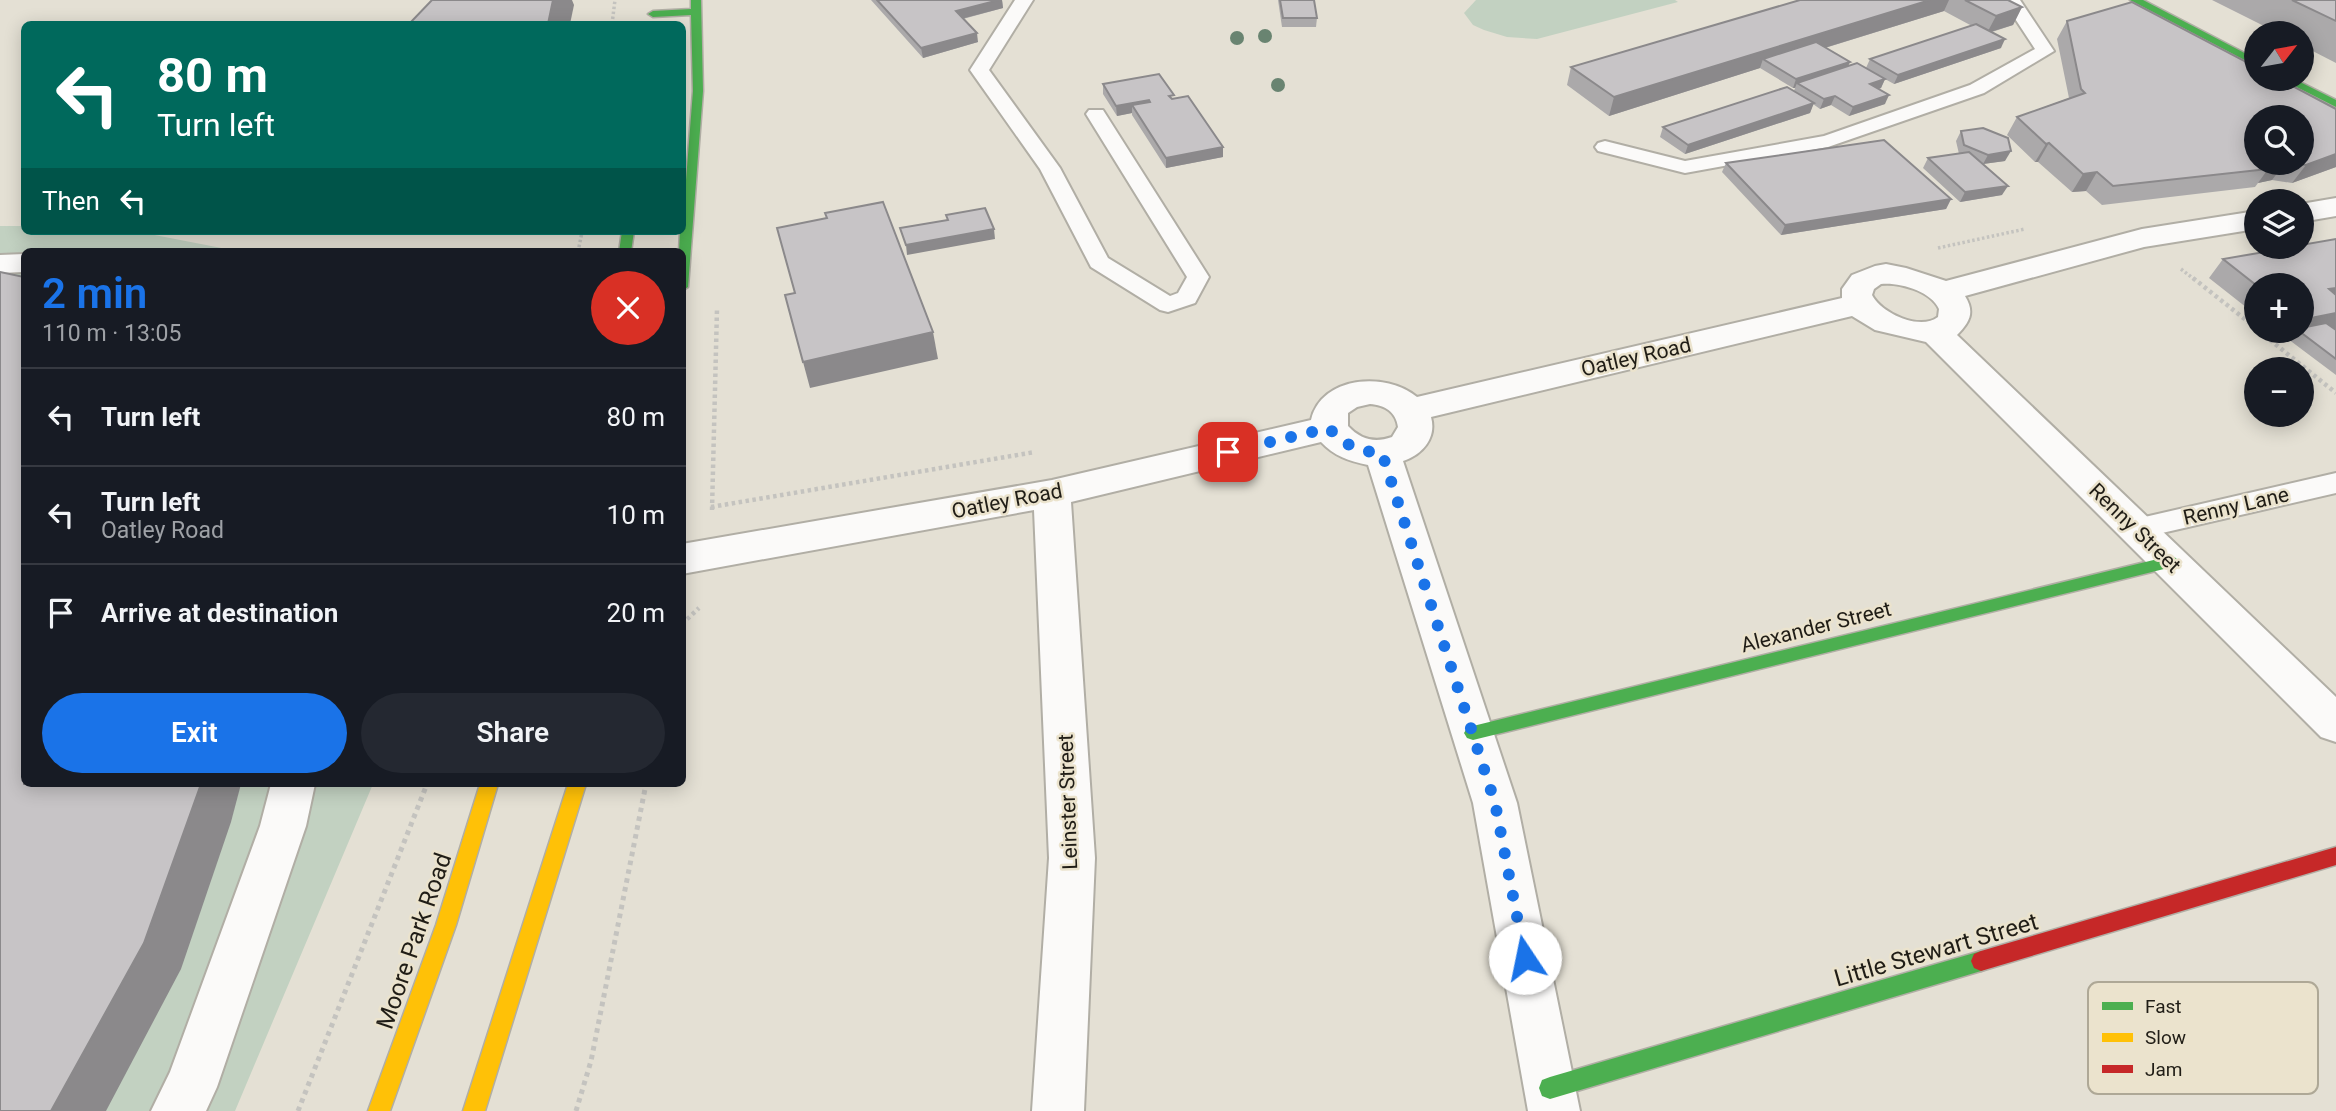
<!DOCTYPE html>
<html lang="en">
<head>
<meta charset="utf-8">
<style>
  body { margin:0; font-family:Roboto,sans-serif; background:#242831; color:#f1f3f6; height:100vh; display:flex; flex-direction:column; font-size:26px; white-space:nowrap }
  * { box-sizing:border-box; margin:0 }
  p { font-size:23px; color:#9ea1a6 }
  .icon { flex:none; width:38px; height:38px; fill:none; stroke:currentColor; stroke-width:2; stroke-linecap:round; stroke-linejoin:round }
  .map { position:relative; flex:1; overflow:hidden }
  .sheet { position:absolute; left:21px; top:248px; width:665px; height:539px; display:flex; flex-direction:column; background:#171b24; border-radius:10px; box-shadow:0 4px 18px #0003 }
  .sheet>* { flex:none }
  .hud { position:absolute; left:21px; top:21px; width:665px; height:214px; border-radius:10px; box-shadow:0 4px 18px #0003; background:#00695c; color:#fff; overflow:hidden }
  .needle { width:46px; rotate:59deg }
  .fabs { position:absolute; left:2244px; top:21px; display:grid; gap:14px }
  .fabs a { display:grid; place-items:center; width:70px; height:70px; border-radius:50%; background:#171b24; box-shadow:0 4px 18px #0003; font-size:35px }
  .pin { position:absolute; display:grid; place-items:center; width:60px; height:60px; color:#fff; margin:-30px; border-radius:14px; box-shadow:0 4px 10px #0006 }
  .me { position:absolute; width:77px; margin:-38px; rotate:349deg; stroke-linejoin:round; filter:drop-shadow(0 0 5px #0008) }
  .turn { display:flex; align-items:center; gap:24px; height:147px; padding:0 21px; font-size:32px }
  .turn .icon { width:91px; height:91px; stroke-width:2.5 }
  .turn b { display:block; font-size:49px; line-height:60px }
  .then { display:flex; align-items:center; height:66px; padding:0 21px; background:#0003; gap:14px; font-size:26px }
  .round { display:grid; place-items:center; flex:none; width:74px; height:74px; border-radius:37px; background:#242831 }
  .headline { display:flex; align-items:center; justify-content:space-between; height:119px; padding:0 21px }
  h1 { font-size:42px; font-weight:600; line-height:52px; color:#1a73e8 }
  .button { display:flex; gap:14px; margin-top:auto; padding:14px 21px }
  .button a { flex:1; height:80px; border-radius:42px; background:#1a73e8; color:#fff; font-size:28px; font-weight:600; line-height:80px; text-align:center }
  .button a+a { background:#242831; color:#f1f3f6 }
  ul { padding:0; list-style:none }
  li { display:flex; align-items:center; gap:21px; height:98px; padding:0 21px; border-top:2px solid #363941 }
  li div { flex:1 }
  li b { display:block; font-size:26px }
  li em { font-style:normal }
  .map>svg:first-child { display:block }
</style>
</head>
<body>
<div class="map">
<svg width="2336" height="1111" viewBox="0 0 2336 1111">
  <rect width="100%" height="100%" fill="#e4e0d4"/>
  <g fill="#c2d1c1">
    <polygon points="1476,0 1675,0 1678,2 1537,39 1507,37 1484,30 1473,25 1464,13"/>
    <polygon points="0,226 24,226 24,231 134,231 242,252 24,252 24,784 373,784 235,1111 0,1111"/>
  </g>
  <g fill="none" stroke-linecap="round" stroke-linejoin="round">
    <g stroke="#b1aea5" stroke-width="4">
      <g id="lane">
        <polygon points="1015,0 1033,0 989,70 1060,168 1108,258 1170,296 1178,293 1187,277 1086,114 1089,110 1103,110 1209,277 1195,303 1168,312 1160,310 1091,267 1040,169 970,70"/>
        <polygon points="1996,0 2020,0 2054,51 1984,93 1828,147 1685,173 1598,151 1595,147 1598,143 1605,141 1685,161 1824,136 1970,85 2035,49 2008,8"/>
        <polygon points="2336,473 2336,493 2136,539 2126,536 2122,529 2126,522 2136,519"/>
      </g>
    </g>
    <g stroke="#b1aea5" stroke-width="4">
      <g id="street">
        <polygon points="2336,198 2336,216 2301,222 2301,204"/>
        <path d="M2256,211V229L2144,247L1965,296C1975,312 1970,322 1957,335L2336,697V742L2321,737L1926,342L1875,330L1852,316L1431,417C1437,438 1422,455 1403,461L1517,803L1580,1111H1528L1473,803L1368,465C1349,461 1334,456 1321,442L1071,502L1095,858L1084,1111H1032L1049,858L1034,510L682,574V544L1052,480L1311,420C1321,376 1386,371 1417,397L1842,298V289L1852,275L1875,266L1886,264L1906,268L1946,281L2142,229ZM1881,284C1899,282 1931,291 1939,309L1938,317C1920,331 1881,313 1872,295L1874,289ZM1370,404C1385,405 1396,412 1398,427L1392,437C1375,443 1361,440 1348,426V413L1357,407Z"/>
        <polygon points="24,254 24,272 0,273 0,255"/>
        <polygon points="271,784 315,784 306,826 217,1087 206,1111 151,1111 170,1072 260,826"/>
      </g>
    </g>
    <g stroke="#b1aea5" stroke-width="3">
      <g id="fast">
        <polygon points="691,0 701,0 703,91 688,287 682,291 682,252 679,252 680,231 682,231 693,91 691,15 653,17 648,14 653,11 691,9"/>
        <polygon points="2130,0 2143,0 2256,59 2256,66"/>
        <polygon points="2281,79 2294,79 2336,100 2336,107"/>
        <polygon points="622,231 634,231 631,252 619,252"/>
        <polygon points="2170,556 2176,558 2178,562 2176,566 1473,740 1467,738 1464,733 1467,728 1473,726"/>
        <polygon points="1981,951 1988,954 1991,961 1988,968 1981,971 1550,1099 1542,1096 1539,1088 1542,1080 1550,1077"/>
      </g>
    </g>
    <g stroke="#b1aea5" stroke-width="3">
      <g id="slow">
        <polygon points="480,784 498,784 456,925 390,1111 368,1111 436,925"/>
        <polygon points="568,784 586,784 485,1111 463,1111"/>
      </g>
    </g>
    <g stroke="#b1aea5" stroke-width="3">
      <polygon id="jam" points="2336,847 2336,865 1981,971 1974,968 1971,961 1974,954 1981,951"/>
    </g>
    <g stroke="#c4c3bf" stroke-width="3.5" stroke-dasharray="2.5 2.5" stroke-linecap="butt">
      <polyline points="612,24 615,0"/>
      <polyline points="1938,248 2025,229"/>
      <polyline points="578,252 582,232"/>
      <polyline points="2181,269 2195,280"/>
    </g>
    <g stroke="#c4c3bf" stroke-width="4.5" stroke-dasharray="3.5 3.5" stroke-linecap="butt">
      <polyline points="2193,278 2256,328"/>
      <polyline points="2259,331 2336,393"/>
      <polyline points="711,507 1035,452"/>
      <polyline points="712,510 717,309"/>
      <polyline points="682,624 699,608"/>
    </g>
    <g stroke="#c4c3bf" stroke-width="5" stroke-dasharray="4.5 4.5" stroke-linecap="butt">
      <polyline points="298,1111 427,784"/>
      <polyline points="576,1111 591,1061 646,784"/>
    </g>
    <use href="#lane" fill="#fbfaf9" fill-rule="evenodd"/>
    <use href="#street" fill="#fbfaf9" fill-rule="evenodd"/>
    <use href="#fast" fill="#4caf50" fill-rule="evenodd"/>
    <use href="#slow" fill="#ffc107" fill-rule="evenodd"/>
    <use href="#jam" fill="#c62828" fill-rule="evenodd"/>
  </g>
  <g fill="#698471">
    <circle cx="1265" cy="36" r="7"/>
    <circle cx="1237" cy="38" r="7"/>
    <circle cx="1278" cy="85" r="7"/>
  </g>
  <g fill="#aba9aa" fill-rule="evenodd">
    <polygon points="871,0 1002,0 1003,8 963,19 978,42 923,58"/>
    <polygon points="1278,0 1314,0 1317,18 1316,27 1282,27"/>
    <path d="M1800,0H2008L2022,7L2013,25L1992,32L2001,48L1894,84L1885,79L1881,88L1879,89L1885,104L1849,116L1831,105L1820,109L1813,104L1810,113L1685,154L1660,137L1663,127L1794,91L1795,88H1793L1760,68L1609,116L1567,85L1571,67ZM1944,11L1972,26L1870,59L1866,68L1849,66L1825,48Z"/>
    <polygon points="2212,0 2336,0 2336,63 2301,45 2301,33 2278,33"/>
    <path d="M2067,21L2336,109V167L2292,183L2272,180L2258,183L2255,187L2102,205L2086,191L2072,192L2038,162H2035L2007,135L2017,117L2069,98L2057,39ZM2301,117V163H2256Z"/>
    <polygon points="1103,84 1174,99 1223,147 1223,157 1166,168 1132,115 1132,113 1117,116 1103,94"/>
    <polygon points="1961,131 2005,161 1983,164 2002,195 1960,202 1923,168 1928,158 1959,154 1956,141"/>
    <polygon points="1726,163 1951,199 1946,209 1781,235 1722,172"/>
    <polygon points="2336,239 2336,329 2335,329 2336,330 2336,375 2288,339 2292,334 2288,331 2301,331 2301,285 2256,285 2256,315 2209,278 2223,259 2294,247 2301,247 2301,245"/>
  </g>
  <g fill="#8b898b">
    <polygon points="553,0 572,0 574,5 570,24 548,24"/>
    <polygon points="999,0 1002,0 1003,8 957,20 956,11"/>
    <polygon points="1930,0 1949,0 1944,11 1772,64 1763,59 1760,68 1609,116 1614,97"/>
    <polygon points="2022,7 2013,25 1987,33 1996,16"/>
    <polygon points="977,33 978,42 923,58 921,48"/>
    <polygon points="2005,39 2001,48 1894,84 1898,75"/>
    <polygon points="1850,62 1846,71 1797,83 1795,88 1793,88 1796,79"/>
    <polygon points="1885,79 1881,88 1866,93 1870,84"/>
    <polygon points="1889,95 1885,104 1849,116 1853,107"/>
    <polygon points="1835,96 1831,105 1820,109 1824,99"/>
    <polygon points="1149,100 1149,110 1132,105 1132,113 1117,116 1116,106"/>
    <polygon points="1814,103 1810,113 1685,154 1688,145"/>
    <polygon points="2049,143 2038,162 2035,162 2046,144"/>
    <polygon points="1223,147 1223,157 1166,168 1166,158"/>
    <polygon points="2011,151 2005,161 1983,164 1988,155"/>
    <polygon points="2336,154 2336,167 2292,183 2306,165"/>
    <polygon points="2280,163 2285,163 2272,180 2258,183 2268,169 2265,166"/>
    <polygon points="2097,172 2086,191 2072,192 2083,174"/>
    <polygon points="2008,186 2002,195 1960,202 1965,192"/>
    <polygon points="1951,199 1946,209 1781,235 1785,225"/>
    <polygon points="994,229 995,239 907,255 906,245"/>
    <polygon points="2336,288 2336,296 2329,289"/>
    <polygon points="2336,313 2336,329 2304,335 2301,330 2311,318"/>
    <polygon points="933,332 938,359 810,388 803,362"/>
    <polygon points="201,784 241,784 231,822 181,969 106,1111 51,1111"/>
  </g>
  <g fill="#c7c4c6" stroke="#8b898b" stroke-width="2">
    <polygon points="432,0 553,0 548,24 409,24"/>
    <polygon points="877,0 999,0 956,11 977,33 921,48"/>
    <polygon points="1280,0 1314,0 1317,18 1283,18"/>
    <polygon points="1800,0 1930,0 1614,97 1571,67"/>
    <polygon points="1965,0 2008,0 2022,7 1996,16"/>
    <polygon points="2292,0 2336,0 2336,21"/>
    <polygon points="2132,2 2256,67 2256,79 2279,79 2336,109 2336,154 2306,165 2294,163 2301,163 2301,117 2256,117 2256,163 2280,163 2265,166 2268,169 2113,186 2097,172 2083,174 2049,143 2046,144 2017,117 2085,93 2081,89 2067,21"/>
    <polygon points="1976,24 2005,39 1898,75 1870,59"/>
    <polygon points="1816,42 1850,62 1796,79 1763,59"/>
    <polygon points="1857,63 1885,79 1870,84 1889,95 1853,107 1835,96 1824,99 1797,83"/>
    <polygon points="1159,74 1174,95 1169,96 1172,99 1188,96 1223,147 1166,158 1132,105 1150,102 1149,100 1116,106 1103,84"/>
    <polygon points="1787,87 1814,103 1688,145 1663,127"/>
    <polygon points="1983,128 2008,138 2011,151 1988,155 1964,145 1961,131"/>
    <polygon points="1884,140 1951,199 1785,225 1726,163"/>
    <polygon points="1969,152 2008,186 1965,192 1928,158"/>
    <polygon points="883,202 933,332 803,362 785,295 795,293 777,228 827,218 825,213"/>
    <polygon points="985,208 994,229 906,245 900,228 948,220 946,215"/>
    <polygon points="2336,239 2336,288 2329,289 2336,295 2336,313 2311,318 2301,310 2301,285 2256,285 2223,259 2294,247 2301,247 2301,245"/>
    <polygon points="0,272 24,277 24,784 201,784 144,943 51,1111 0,1111"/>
    <polygon points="2326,323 2336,330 2336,359 2299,331 2301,331 2301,328"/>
  </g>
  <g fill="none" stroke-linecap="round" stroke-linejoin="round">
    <path stroke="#1a73e8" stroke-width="12" stroke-dasharray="0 21.6" d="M1228,452L1329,428C1345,446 1358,451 1382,453L1495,803L1525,958"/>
  </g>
  <g text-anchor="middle" stroke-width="5" stroke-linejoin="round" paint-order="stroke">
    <g font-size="21" fill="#201d16" stroke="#ebe3cd">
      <text transform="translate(1636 357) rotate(-13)" y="7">Oatley Road</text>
      <text transform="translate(1007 501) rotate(-11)" y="7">Oatley Road</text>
      <text transform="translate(2236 506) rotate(-13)" y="7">Renny Lane</text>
      <text transform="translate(2135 528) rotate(44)" y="7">Renny Street</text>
      <text transform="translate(1816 627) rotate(-14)" y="7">Alexander Street</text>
      <text transform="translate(1068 802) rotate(-92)" y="7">Leinster Street</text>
    </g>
    <g font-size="24" fill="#201d16" stroke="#ebe3cd">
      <text transform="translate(414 941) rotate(-71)" y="8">Moore Park Road</text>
      <text transform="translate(1936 950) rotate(-16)" y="8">Little Stewart Street</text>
    </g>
  </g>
  <rect x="2088" y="982" width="230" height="112" rx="10" fill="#ebe3cd" stroke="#aea896" stroke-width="2"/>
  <rect x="2102" y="1002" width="31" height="8" fill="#4caf50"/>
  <rect x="2102" y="1033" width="31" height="9" fill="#ffc107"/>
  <rect x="2102" y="1065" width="31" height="8" fill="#c62828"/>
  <g font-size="19" fill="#201d16">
    <text x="2145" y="1013">Fast</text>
    <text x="2145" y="1044">Slow</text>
    <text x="2145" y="1076">Jam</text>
  </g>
</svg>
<div class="fabs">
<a><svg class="needle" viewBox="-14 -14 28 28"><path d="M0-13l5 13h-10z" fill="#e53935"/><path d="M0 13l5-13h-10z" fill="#9ea1a6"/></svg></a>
<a><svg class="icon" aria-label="search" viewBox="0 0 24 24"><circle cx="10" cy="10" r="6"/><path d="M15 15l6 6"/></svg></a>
<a><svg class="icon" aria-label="layers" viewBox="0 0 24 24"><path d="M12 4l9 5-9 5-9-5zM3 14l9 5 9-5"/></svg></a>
<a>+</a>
<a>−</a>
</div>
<div class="pin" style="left:1228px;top:452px;background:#d93025"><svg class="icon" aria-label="arrive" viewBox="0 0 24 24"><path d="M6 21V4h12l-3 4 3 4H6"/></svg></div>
<svg class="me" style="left:1525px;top:958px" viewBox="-20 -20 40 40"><circle r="19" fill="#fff"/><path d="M0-13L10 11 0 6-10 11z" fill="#1a73e8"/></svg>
<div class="hud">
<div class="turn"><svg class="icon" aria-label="left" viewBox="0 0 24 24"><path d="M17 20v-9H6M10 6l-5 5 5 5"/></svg><div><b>80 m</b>Turn left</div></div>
<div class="then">Then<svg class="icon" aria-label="left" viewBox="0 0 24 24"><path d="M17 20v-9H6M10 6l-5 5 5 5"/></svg></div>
</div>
<section class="sheet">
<div class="headline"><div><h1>2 min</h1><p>110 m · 13:05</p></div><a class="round" style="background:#d93025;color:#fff"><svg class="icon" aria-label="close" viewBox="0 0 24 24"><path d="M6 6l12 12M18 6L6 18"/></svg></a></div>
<ul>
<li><svg class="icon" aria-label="left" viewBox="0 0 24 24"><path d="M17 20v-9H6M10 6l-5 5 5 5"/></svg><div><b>Turn left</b></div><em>80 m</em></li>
<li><svg class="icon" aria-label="left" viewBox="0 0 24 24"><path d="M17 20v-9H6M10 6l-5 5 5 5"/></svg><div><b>Turn left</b><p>Oatley Road</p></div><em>10 m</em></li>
<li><svg class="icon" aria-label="arrive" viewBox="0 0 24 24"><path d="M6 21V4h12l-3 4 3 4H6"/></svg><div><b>Arrive at destination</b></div><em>20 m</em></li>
</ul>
<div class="button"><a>Exit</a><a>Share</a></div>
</section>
</div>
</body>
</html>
